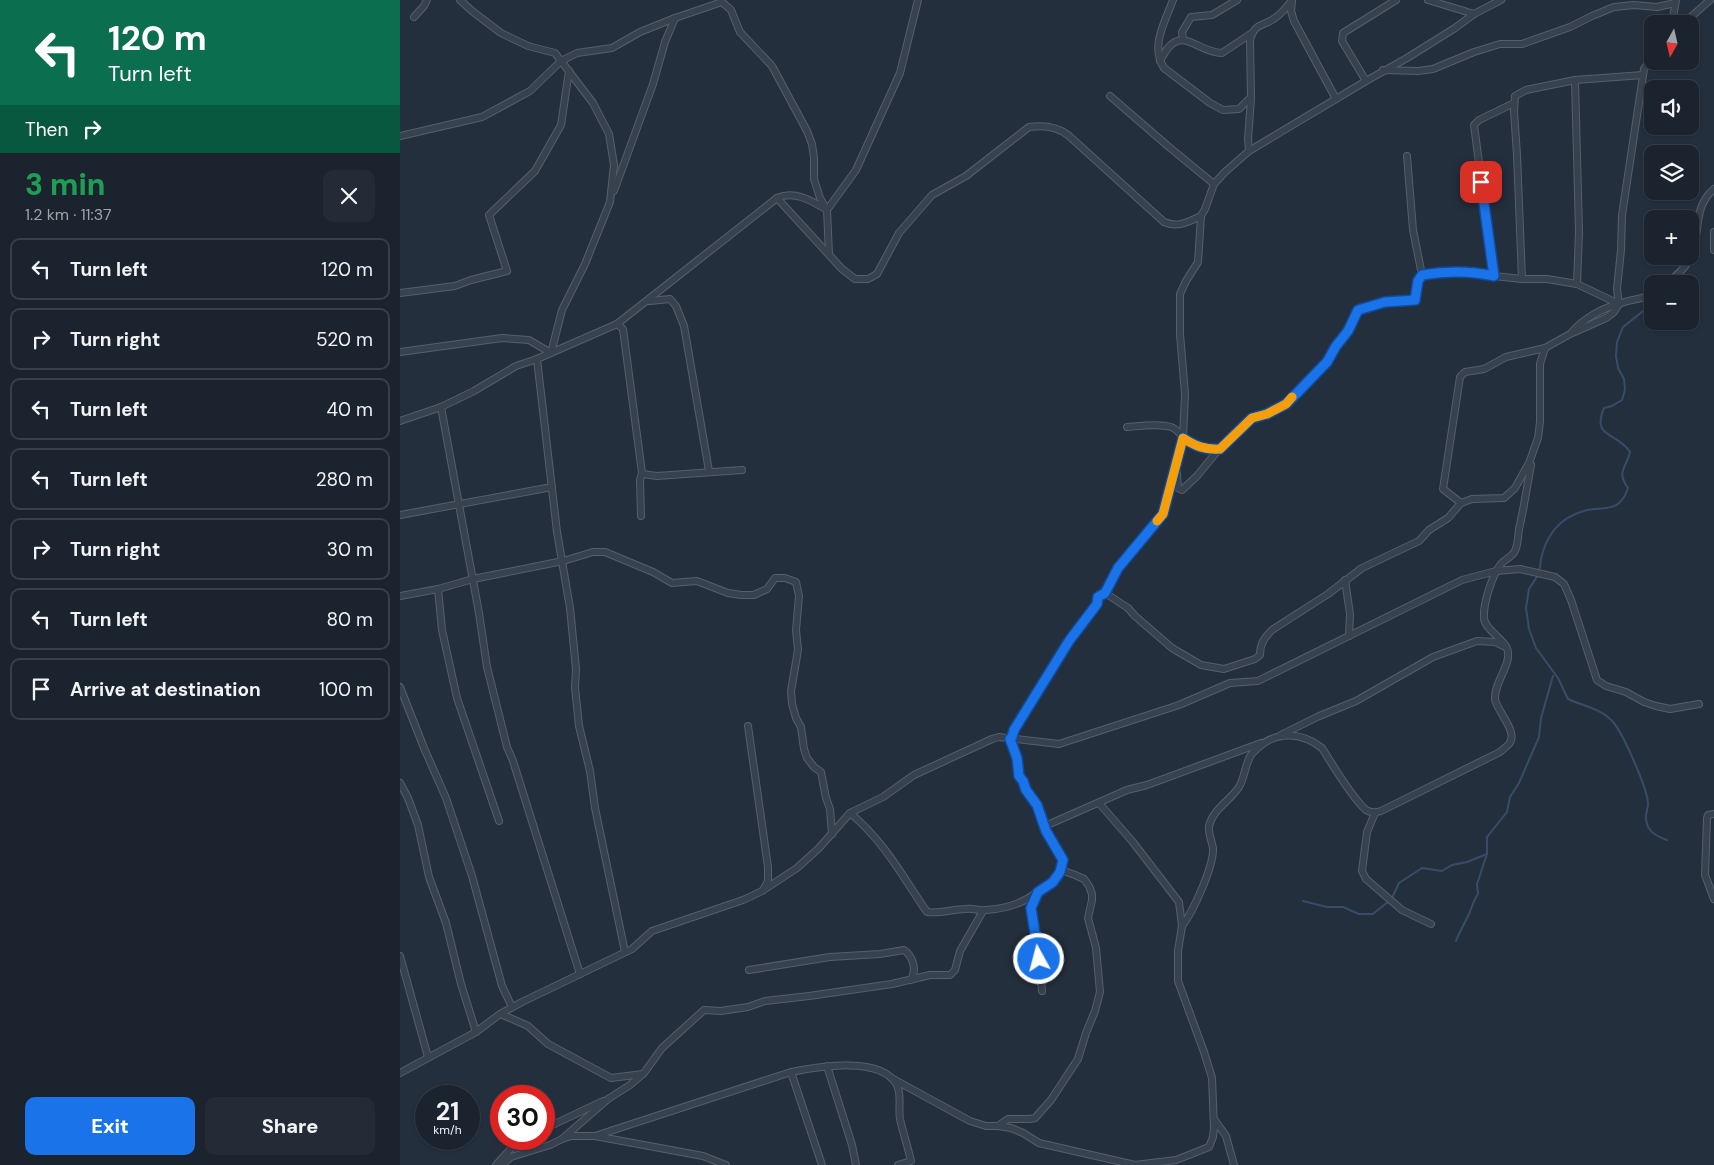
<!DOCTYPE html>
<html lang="en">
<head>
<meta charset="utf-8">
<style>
  body { margin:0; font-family:"DM Sans",sans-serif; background:#242b36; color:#f1f3f6; height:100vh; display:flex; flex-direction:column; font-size:19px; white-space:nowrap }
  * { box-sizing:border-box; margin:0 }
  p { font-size:16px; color:#a0a4aa }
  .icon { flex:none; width:28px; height:28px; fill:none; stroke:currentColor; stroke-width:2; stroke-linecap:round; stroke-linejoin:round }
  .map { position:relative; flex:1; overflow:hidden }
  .details { display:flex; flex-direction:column; background:#1b232e; width:400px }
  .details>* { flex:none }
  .hud { background:#0b6e4f; color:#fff; overflow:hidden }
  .needle { width:32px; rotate:188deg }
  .controls { position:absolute; left:1244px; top:15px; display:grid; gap:10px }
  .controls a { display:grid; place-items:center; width:55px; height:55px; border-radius:10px; background:#1b232e; box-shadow:0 1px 4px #0004,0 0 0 1px #39404a; font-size:25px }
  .speed { position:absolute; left:15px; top:1085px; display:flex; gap:10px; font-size:25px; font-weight:700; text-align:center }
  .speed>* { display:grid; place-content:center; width:65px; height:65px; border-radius:50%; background:#1b232e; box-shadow:0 1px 4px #0004,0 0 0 1px #39404a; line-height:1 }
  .speed small { font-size:12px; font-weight:400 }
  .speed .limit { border:8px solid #d22; background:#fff; color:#111 }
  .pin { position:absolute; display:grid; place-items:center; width:42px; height:42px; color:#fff; margin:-21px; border-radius:10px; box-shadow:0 2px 8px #0006 }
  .me { position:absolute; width:55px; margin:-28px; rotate:353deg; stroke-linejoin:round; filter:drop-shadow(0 0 4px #0008) }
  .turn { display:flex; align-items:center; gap:18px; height:105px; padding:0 25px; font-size:22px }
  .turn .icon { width:65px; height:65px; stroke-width:2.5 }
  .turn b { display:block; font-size:35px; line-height:42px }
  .then { display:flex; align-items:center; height:48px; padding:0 25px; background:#0003; gap:10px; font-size:19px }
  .round { display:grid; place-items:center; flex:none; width:52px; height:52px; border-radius:10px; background:#242b36 }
  .headline { display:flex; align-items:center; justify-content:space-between; height:85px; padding:0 25px }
  h1 { font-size:30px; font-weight:800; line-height:38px; color:#1e9e55 }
  .primary-button { display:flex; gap:10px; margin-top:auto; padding:10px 25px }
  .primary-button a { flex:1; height:58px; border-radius:10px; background:#1a73e8; color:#fff; font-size:20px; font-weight:800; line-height:58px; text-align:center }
  .primary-button a+a { background:#242b36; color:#f1f3f6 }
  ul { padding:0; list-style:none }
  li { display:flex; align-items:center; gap:15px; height:62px; margin:0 10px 8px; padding:0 15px; border:2px solid #39404a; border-radius:10px }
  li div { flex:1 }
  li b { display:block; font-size:19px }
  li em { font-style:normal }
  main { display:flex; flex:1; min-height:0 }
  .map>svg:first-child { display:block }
</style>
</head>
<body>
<main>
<section class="details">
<div class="hud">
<div class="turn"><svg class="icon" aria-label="left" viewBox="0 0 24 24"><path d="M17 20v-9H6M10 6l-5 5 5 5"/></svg><div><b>120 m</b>Turn left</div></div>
<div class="then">Then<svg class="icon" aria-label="right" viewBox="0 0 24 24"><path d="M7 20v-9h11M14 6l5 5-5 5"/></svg></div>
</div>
<div class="headline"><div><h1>3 min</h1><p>1.2 km · 11:37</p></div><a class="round"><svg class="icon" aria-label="close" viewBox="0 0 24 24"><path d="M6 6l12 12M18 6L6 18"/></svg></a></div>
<ul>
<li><svg class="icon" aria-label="left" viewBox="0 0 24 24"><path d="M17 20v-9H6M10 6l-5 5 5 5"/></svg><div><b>Turn left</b></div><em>120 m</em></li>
<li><svg class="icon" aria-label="right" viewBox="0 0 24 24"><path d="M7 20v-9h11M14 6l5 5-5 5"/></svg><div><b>Turn right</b></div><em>520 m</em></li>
<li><svg class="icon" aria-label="left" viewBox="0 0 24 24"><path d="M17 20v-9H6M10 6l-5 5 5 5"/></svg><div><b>Turn left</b></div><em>40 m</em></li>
<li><svg class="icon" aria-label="left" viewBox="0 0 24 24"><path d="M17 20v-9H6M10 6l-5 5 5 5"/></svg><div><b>Turn left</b></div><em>280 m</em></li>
<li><svg class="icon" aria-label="right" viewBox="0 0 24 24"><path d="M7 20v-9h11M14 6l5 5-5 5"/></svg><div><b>Turn right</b></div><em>30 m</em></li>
<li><svg class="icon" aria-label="left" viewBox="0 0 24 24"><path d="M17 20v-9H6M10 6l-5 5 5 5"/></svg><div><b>Turn left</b></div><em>80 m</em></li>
<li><svg class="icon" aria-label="arrive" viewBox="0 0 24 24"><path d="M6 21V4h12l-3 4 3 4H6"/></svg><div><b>Arrive at destination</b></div><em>100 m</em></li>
</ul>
<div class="primary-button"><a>Exit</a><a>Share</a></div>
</section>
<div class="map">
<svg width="1314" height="1165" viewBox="0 0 1314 1165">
  <rect width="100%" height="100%" fill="#242f3e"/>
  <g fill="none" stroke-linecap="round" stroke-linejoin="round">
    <g stroke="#394c67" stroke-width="2">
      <polyline points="1272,284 1280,277"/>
      <path d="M1139,570C1141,566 1140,563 1141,559C1143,549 1148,538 1154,530C1162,520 1175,513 1187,510C1208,507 1220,512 1228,488C1216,471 1226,469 1230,452C1218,432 1191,439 1204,408L1212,406L1222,400L1225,390L1224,379L1218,368L1216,356L1217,342L1223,327L1252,304"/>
      <path d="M1138,575L1129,589L1126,608L1129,629L1136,648L1158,678L1168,699C1183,706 1202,709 1213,722C1223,733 1248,790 1248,804C1247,814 1244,816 1248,827C1252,834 1259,837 1267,840"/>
      <polyline points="992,898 999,883 1022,868 1042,871 1052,865 1067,862 1087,854"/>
      <polyline points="903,901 927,907 943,907 959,914 973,914 989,901"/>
      <path d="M1056,941C1059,932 1064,925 1068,916C1072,908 1073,901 1078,894L1077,884L1087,854V837L1107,812L1110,797L1119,783L1139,737L1141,718L1153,676"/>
    </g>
    <g stroke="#565f6c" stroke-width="8">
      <g id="minor">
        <path d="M773,0C765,22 750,46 764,68L810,103L823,110L839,109L850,98"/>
        <polyline points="1028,0 1074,14"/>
        <polyline points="892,1 891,11 894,21 936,99"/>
        <polyline points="14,17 24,6 27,0"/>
        <polyline points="1272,24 1276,0"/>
        <polyline points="1283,24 1310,0"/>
        <polyline points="783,39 782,32 791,17 812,15 837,0"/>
        <path d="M760,61C780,20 794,52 822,53L852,33"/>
        <polyline points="983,70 1018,71 1033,69 1074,52 1100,44 1122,44 1170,27 1192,16 1214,7 1234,5 1257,7 1275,3"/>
        <polyline points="1175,80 1179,232 1177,284"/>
        <polyline points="966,81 942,41 943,33 996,0"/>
        <polyline points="710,96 769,147 814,184"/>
        <polyline points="0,136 82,117 130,91 161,61 177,53 212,48 240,32 275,18 322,2 331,10 340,32 372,66 407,131 412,144 414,158 414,179 420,198 427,210 456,170 500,73 518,0"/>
        <polyline points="849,151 966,81 1007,58 1055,28 1074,14 1101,0"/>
        <polyline points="1007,156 1013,230 1022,275"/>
        <polyline points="214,191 253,84 265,42 275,18"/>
        <path d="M377,198L442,269L455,279H468L477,274L499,233L532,195L566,176L629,127C643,125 656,126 668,135L764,222C778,228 788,222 801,216"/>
        <polyline points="1314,232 1314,250"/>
        <polyline points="1094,276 1074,125 1079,120 1114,103"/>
        <polyline points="1122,279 1117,155 1114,111 1115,96 1126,90 1175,80 1243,75"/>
        <path d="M1266,284C1275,277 1285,269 1290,258C1302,234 1291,209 1314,189"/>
        <polyline points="0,293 55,286 71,280 107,271 89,215 135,171 161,125 169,71"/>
        <polyline points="250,301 270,299 276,306 284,326 309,471"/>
        <polyline points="217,324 223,329 242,473 240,480 241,516"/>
        <path d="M1172,332C1183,319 1202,308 1219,304"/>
        <polyline points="0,352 102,338 129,340 151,353 162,310 185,264 210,202 214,165 209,134 193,103 155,53 128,46 101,33 72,11 60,0"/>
        <polyline points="137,359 157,532 170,608 176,669 175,687 179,726 190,771 195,808 225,952"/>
        <polyline points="41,407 79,613 87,667 107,747 113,761 180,974"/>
        <path d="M0,421L41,407L74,391L116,366L137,359L217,324L377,198C395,190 412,201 427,210L429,254"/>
        <path d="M727,427C739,426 759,423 771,427C777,429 779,433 783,437C792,447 807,450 820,449"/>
        <path d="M777,473L778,488L782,490L797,476L815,454L852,418L867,414L886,404L927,362L936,346L948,331L957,310L985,303L1015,300L1018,281L1022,275L1034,273L1076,272L1094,276L1122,279H1147L1177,284L1219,304C1230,299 1242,300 1252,294"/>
        <polyline points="242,474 257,476 342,470"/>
        <polyline points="1061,503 1043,489 1060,377 1065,372 1084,369 1106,357 1145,348"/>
        <polyline points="0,515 152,487"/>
        <polyline points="945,580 950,614 949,636"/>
        <polyline points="38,589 42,630 57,698 99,821"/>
        <path d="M705,593L728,608L735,616L772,648L801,665L824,669L855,659L860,655C860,644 864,638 872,630L928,594L962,568L1019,541L1029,530L1048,518L1061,503L1072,499L1104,498L1115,488L1129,463L1138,438L1140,422V364L1145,348L1170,334L1206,318L1214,312L1219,304L1217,289L1221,250L1222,215L1244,69L1252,57"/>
        <polyline points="0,596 38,589 73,579 163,561 193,552 205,552 253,572 272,583 297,581 328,593 341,595 354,595 367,589 375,578 385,578 396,582 399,596 396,630 398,650 391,691 392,704 396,718 401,727 404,749 407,758 414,767 421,772 426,798 430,809 432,834"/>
        <polyline points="0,687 24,748 46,798 72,876 102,986 112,1007"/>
        <polyline points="348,726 368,867 368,881 363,890"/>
        <polyline points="881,735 917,717 956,701 1033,657 1077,641 1095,642 1103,646"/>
        <polyline points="0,783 8,798 18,825 29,877 46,923 61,984 76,1032"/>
        <polyline points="450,813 483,797 514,775 592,739 599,737 659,744 779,705 830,683 858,681 1062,580 1096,571 1120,569 1155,577 1164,584 1171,600 1197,680 1206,686 1226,692 1244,702 1256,706 1270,709 1299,704"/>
        <polyline points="975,813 967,832 962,871 966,879 1002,910 1031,924"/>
        <polyline points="1314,814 1308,815 1307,818 1305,875 1314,899"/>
        <polyline points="645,826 727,790 747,785 861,743"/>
        <path d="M782,926C793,912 814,866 813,848C812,841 808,834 809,826C813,809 830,801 839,787C845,777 845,764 851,755C853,752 857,749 859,747C878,730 903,733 922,748C932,764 952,798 966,810C971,813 975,813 981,811L1100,752C1102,750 1106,747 1109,744C1119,732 1097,712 1095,699C1094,681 1113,664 1107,648C1102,638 1084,628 1084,618C1083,604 1092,575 1101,564C1105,559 1112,557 1115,551C1118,545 1118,536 1119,529C1124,508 1127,486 1131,465"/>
        <polyline points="0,956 28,1057"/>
        <path d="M349,970L430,957L480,954L504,950C513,956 517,970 511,980"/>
        <path d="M642,991L638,943L631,908L638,892L653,883L660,872L663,859L647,831L637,805L626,790L623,781L619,776L617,758L610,739L642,684L657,662L669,641L697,604L698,597L705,593L718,568L763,514L783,438L785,394L780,334V294L786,281L798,262L801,216L805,209L814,184L825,172L849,151L848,139L851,98L850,40C855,22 863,27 875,18C882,13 887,7 892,0"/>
        <polyline points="101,1014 128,1026 148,1044 211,1078 243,1074"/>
        <polyline points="427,1066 452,1145 456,1165"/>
        <polyline points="391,1072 422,1165"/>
        <path d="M0,1073L76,1032L100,1014L122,1002L232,949L252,931L343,900L362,891L397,868L419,848L450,813C485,842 502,876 527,912C540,914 553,909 566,909C573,908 579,911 585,910C604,909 622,904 636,893"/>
        <polyline points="493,1079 570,1121 586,1126 598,1126 608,1119 630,1119 635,1118 651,1100 678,1059 686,1033 695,1011 700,992 696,948 688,918 692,900 692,894 689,886 684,879 675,875 661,870"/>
        <polyline points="814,1119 826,1136 834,1165"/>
        <polyline points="598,1126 611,1128 623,1133 639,1143 735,1165 776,1160 809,1147 813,1137 814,1128 812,1078 804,1052 778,981 778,951 782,926 779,902 732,841 699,803"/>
        <polyline points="144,1129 203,1101"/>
        <path d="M195,1136L391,1072C418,1067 481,1055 497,1085C502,1096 498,1108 500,1119C503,1133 508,1147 511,1161L498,1165"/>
        <polyline points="162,1139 208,1099 230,1085 244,1073 262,1048 304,1010 321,1011 348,1007 365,1001 409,996 492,984 530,975 550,975 555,970 560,951 583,911"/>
        <polyline points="96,1165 116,1143 123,1139"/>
        <polyline points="102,1165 111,1157 150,1145 162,1139 171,1136 195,1136 303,1156 326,1165"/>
      </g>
    </g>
    <use href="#minor" stroke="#38414e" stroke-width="6"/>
  </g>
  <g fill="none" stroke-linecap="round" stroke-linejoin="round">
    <g stroke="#114b97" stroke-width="12">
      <path id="route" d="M639,959L631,908L638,892L653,882L660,872L663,860L646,831L637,805L626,790L623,781L619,776L617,758L610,739L612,737L614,730L669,641L697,604L698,597L705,593L718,568L763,514L783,438C795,446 805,450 820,449L852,418L867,414L886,404L897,393L927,362L936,346L948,331L958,310L985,302L1015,300L1018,281L1022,275C1046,271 1071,271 1094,276L1081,182"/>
    </g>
    <use href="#route" stroke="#1a73e8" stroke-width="9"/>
    <path stroke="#f59e0b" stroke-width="9" d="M757,521L763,514L783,438C795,446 805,450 820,449L852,418L867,414L886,404L892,397"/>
  </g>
</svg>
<div class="controls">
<a><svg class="needle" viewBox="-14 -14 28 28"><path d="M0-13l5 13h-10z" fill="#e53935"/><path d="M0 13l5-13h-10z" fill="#a0a4aa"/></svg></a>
<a><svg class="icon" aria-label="sound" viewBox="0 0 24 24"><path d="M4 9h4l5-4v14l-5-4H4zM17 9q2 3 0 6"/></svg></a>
<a><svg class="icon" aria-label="layers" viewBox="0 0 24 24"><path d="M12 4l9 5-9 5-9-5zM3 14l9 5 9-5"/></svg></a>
<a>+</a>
<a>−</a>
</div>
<div class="speed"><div>21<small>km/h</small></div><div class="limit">30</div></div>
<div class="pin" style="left:1081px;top:182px;background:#d93025"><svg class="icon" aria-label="arrive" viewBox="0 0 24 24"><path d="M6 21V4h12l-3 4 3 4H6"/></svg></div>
<svg class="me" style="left:639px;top:959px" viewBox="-20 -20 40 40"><circle r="17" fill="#1a73e8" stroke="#fff" stroke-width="3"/><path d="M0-11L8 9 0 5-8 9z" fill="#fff"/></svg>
</div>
</main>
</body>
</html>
